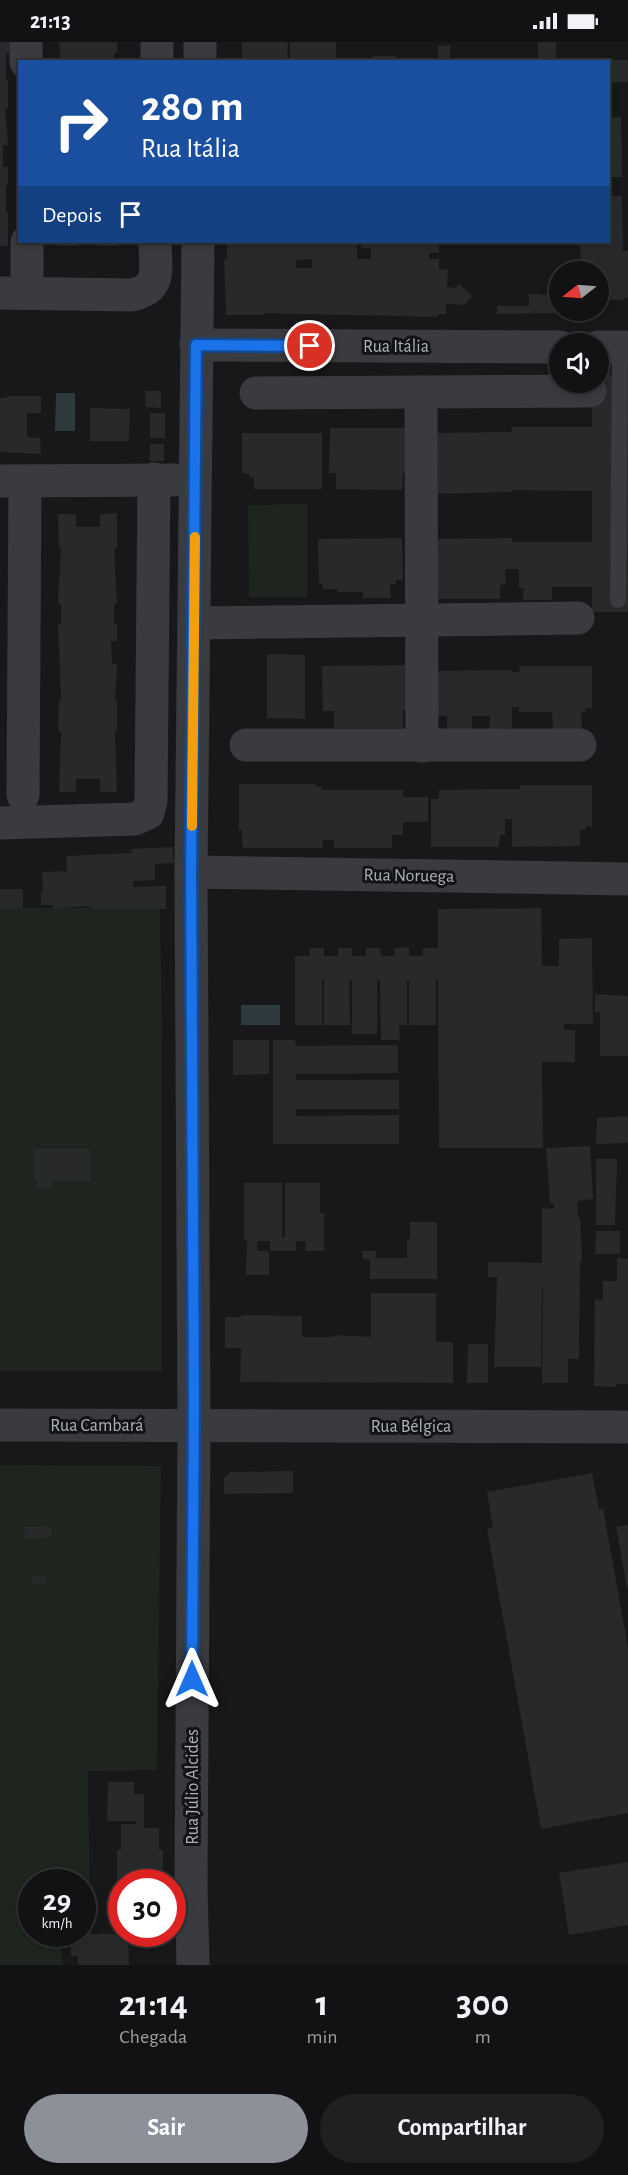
<!DOCTYPE html>
<html lang="pt">
<head>
<meta charset="utf-8">
<style>
  body { margin:0; font-family:"Alegreya Sans",sans-serif; background:#1f2022; color:#f1f3f6; height:100vh; display:flex; flex-direction:column; font-size:22px; white-space:nowrap }
  * { box-sizing:border-box; margin:0 }
  p { font-size:20px; color:#9c9ea0 }
  .icon { flex:none; width:33px; height:33px; fill:none; stroke:currentColor; stroke-width:2; stroke-linecap:round; stroke-linejoin:round }
  .map { position:relative; height:1923px; overflow:hidden }
  .sheet { display:flex; flex-direction:column; background:#121214; flex:1 }
  .sheet>* { flex:none }
  .banner { position:absolute; left:18px; top:18px; width:592px; height:183px; border-radius:0px; box-shadow:0 3px 9px #0003,0 0 0 2px #313234; background:#1a4fa0; color:#fff; overflow:hidden }
  .needle { width:39px; rotate:253deg }
  .buttons { position:absolute; left:549px; top:219px; display:grid; gap:12px }
  .buttons a { display:grid; place-items:center; width:60px; height:60px; border-radius:50%; background:#121214; box-shadow:0 3px 9px #0003,0 0 0 2px #313234; font-size:30px }
  .speed { position:absolute; left:18px; top:1827px; display:flex; gap:12px; font-size:30px; font-weight:700; text-align:center }
  .speed>* { display:grid; place-content:center; width:78px; height:78px; border-radius:50%; background:#121214; box-shadow:0 3px 9px #0003,0 0 0 2px #313234; line-height:1 }
  .speed small { font-size:15px; font-weight:400 }
  .speed .limit { border:9px solid #d22; background:#fff; color:#111 }
  .pin { position:absolute; display:grid; place-items:center; width:51px; height:51px; color:#fff; margin:-26px; border:3px solid #fff; border-radius:50%; box-shadow:0 2px 6px #0007 }
  .me { position:absolute; width:66px; margin:-33px; rotate:0deg; stroke-linejoin:round; filter:drop-shadow(0 0 4px #0008) }
  .turn { display:flex; align-items:center; gap:21px; height:126px; padding:0 24px; font-size:27px }
  .turn .icon { width:78px; height:78px; stroke-width:2.5 }
  .turn b { display:block; font-size:42px; line-height:51px }
  .then { display:flex; align-items:center; height:57px; padding:0 24px; background:#0003; gap:12px; font-size:22px }
  .eta { display:flex; justify-content:space-evenly; align-items:center; height:102px; text-align:center }
  .eta b { font-size:36px; font-weight:700; line-height:42px }
  .primary-button { display:flex; gap:12px; margin-top:auto; padding:12px 24px }
  .primary-button a { flex:1; height:69px; border-radius:36px; background:#8c9099; color:#fff; font-size:24px; font-weight:700; line-height:69px; text-align:center }
  .primary-button a+a { background:#1f2022; color:#f1f3f6 }
  .status { display:flex; justify-content:space-between; align-items:center; height:42px; padding:0 30px; background:#121214; direction:ltr }
  .status svg { height:16px; fill:currentColor }
  .map>svg:first-child { display:block }
</style>
</head>
<body>
<div class="status"><b>21:13</b><svg viewBox="0 0 49 12"><path d="M0 12V9h3v3zM5 12V6h3v6zM10 12V3h3v9zM15 12V0h3v12zM26 1h20v11H26zM47 4h2v5h-2z"/></svg></div>
<div class="map">
<svg width="628" height="1923" viewBox="0 0 628 1923">
  <rect width="100%" height="100%" fill="#18181a"/>
  <g fill="#1e251e">
    <polygon points="307,462 307,555 249,555 248,463"/>
    <polygon points="0,866 160,866 162,1005 162,1329 0,1329"/>
    <polygon points="0,1423 161,1424 157,1728 88,1729 90,1878 83,1878 82,1840 32,1840 32,1892 60,1892 63,1923 0,1923"/>
  </g>
  <g fill="#2e3a3e">
    <polygon points="56,351 75,351 75,389 55,389"/>
    <rect x="241" y="963" width="39" height="20"/>
  </g>
  <g fill="#28292b" fill-rule="evenodd">
    <polygon points="0,0 9,0 9,11 6,11 6,38 8,37 8,67 5,67 8,103 3,103 3,125 8,125 8,143 6,143 6,170 8,170 8,204 0,204"/>
    <polygon points="59,0 117,0 117,11 114,11 114,20 61,20"/>
    <polygon points="242,0 288,0 287,20 242,19"/>
    <rect x="290" y="0" width="46" height="19"/>
    <polygon points="538,0 556,0 556,18 584,17 584,20 491,20 491,17 527,19 538,17"/>
    <polygon points="450,3 450,20 438,20 438,4"/>
    <rect x="373" y="14" width="23" height="6"/>
    <rect x="609" y="18" width="19" height="22"/>
    <polygon points="609,75 621,75 622,135 609,135"/>
    <polygon points="609,154 622,154 623,209 628,209 628,256 624,255 624,258 598,257 598,230 581,230 580,200 609,200"/>
    <rect x="58" y="200" width="18" height="4"/>
    <rect x="99" y="200" width="17" height="4"/>
    <path d="M227,200H357V217H371V206H361V200H439V211H429V217H439V227L448,228L447,245L456,246L459,242L472,254L465,263L446,262V272H438V275L263,271V273H226L224,217L227,218ZM310,217L312,218V226H296V218Z"/>
    <polygon points="529,252 556,253 556,271 497,272 497,264 529,264"/>
    <polygon points="598,333 628,333 628,570 592,570 592,545 552,545 552,558 523,558 524,546 519,546 519,527 505,527 506,542 500,543 500,557 432,557 432,497 512,496 512,500 592,500 592,449 512,448 512,450 428,452 428,391 511,390 512,385 592,385 592,340 598,340"/>
    <polygon points="145,349 161,349 161,366 146,365"/>
    <polygon points="7,354 41,354 41,371 27,371 27,395 40,396 41,412 0,410 0,356 7,356"/>
    <polygon points="90,366 130,367 129,399 90,399"/>
    <rect x="150" y="371" width="15" height="25"/>
    <polygon points="330,386 406,386 407,431 403,431 402,448 336,447 336,431 329,431"/>
    <polygon points="242,391 322,391 322,447 254,447 254,435 250,436 250,432 242,431"/>
    <rect x="150" y="402" width="14" height="17"/>
    <polygon points="117,471 117,506 114,506 117,562 114,562 114,582 117,582 117,599 111,599 112,622 117,622 115,659 117,659 117,688 115,689 117,750 100,750 100,737 76,737 76,750 59,750 61,689 58,689 59,659 61,659 58,582 61,582 61,562 58,562 61,506 59,506 58,472 76,472 76,485 100,485 100,472"/>
    <polygon points="402,496 403,538 396,538 396,542 390,542 391,556 363,556 363,550 337,550 338,547 323,547 322,542 319,542 318,497"/>
    <polygon points="267,612 305,613 305,677 267,676"/>
    <polygon points="407,623 407,668 403,668 403,686 334,686 334,669 323,669 322,624"/>
    <polygon points="520,624 592,624 592,666 586,666 585,670 581,670 582,687 553,687 552,670 519,670 519,665 512,665 512,686 489,687 490,674 472,674 472,687 447,687 447,674 432,673 432,629 512,628 512,630 519,630"/>
    <polygon points="239,742 316,742 316,745 322,745 322,748 403,748 403,755 428,755 428,780 403,780 403,793 392,793 392,806 334,806 334,798 322,798 323,806 244,806 242,803 242,788 239,788"/>
    <polygon points="520,743 592,743 592,785 586,784 586,788 580,788 580,804 512,805 512,777 505,777 505,793 500,793 499,805 431,805 431,757 439,757 439,748 520,747"/>
    <polygon points="173,805 174,821 155,822 155,838 133,839 133,845 166,844 166,867 92,867 92,865 85,864 53,867 53,863 41,863 41,849 43,849 42,830 67,829 66,814 132,811 131,807"/>
    <rect x="0" y="847" width="23" height="20"/>
    <polygon points="541,866 542,924 559,924 559,897 592,896 593,982 564,982 564,988 575,988 575,1020 542,1020 543,1106 439,1106 438,938 436,938 436,983 409,983 409,938 407,938 407,983 399,983 400,998 381,998 380,938 377,938 377,992 352,992 352,939 349,938 350,983 324,983 324,938 322,938 322,983 295,983 295,914 310,914 309,906 324,906 324,914 338,914 338,906 352,906 352,914 366,914 366,906 380,906 381,914 395,914 394,906 409,905 409,914 423,914 423,906 438,906 438,867"/>
    <polygon points="595,952 628,954 628,1014 600,1014 600,970 595,971"/>
    <polygon points="233,998 269,998 269,1032 233,1033"/>
    <polygon points="273,998 295,998 296,1004 398,1003 398,1031 296,1032 296,1038 399,1038 399,1067 296,1067 296,1074 399,1073 399,1102 273,1102"/>
    <polygon points="628,1074 628,1101 596,1102 597,1076"/>
    <polygon points="590,1104 593,1157 577,1159 578,1175 580,1176 582,1219 580,1220 579,1317 568,1317 568,1341 542,1341 543,1247 542,1247 541,1325 494,1325 497,1235 488,1235 488,1220 542,1221 542,1167 554,1166 554,1161 550,1161 546,1106"/>
    <polygon points="34,1107 90,1107 90,1139 52,1139 50,1146 37,1147 37,1139 34,1139"/>
    <polygon points="596,1117 617,1117 615,1183 596,1183"/>
    <polygon points="244,1141 282,1141 282,1196 285,1195 285,1141 320,1141 320,1171 324,1171 324,1209 306,1209 305,1199 296,1199 296,1209 270,1209 270,1199 257,1199 257,1209 269,1209 269,1233 246,1233 247,1198 244,1198"/>
    <polygon points="410,1180 437,1180 437,1237 370,1237 370,1217 363,1217 362,1209 376,1209 376,1216 407,1216 407,1197 410,1197"/>
    <polygon points="596,1189 620,1189 620,1212 595,1212"/>
    <polygon points="617,1216 628,1217 628,1342 616,1342 616,1345 594,1344 595,1257 603,1258 603,1239 617,1239"/>
    <polygon points="371,1251 436,1251 436,1300 453,1300 453,1341 240,1340 241,1306 225,1306 225,1275 241,1275 241,1273 302,1274 302,1293 304,1295 333,1295 334,1293 371,1295"/>
    <polygon points="468,1302 488,1302 488,1341 467,1341"/>
    <polygon points="293,1429 293,1451 224,1452 224,1436 231,1430"/>
    <polygon points="592,1431 599,1467 603,1466 628,1606 628,1771 541,1787 487,1487 493,1486 487,1450"/>
    <polygon points="628,1483 628,1547 627,1547 616,1485"/>
    <polygon points="51,1484 51,1495 25,1497 24,1485"/>
    <polygon points="46,1534 47,1541 32,1543 31,1535"/>
    <polygon points="108,1740 134,1740 134,1752 144,1752 144,1786 159,1786 159,1808 163,1808 163,1840 122,1840 122,1850 117,1850 117,1808 121,1808 121,1782 136,1782 137,1779 107,1779"/>
    <polygon points="628,1820 628,1883 569,1893 559,1831"/>
    <polygon points="90,1882 91,1892 128,1892 129,1923 78,1923 78,1914 71,1914 71,1892 82,1892 82,1883"/>
  </g>
  <g fill="none" stroke-linecap="round" stroke-linejoin="round">
    <polyline stroke="#393b3f" stroke-width="16" points="618,558 620,305"/>
    <g stroke="#393b3f" stroke-width="33">
      <polyline points="26,0 26,20"/>
      <polyline points="157,20 157,0"/>
      <polyline points="200,20 200,0"/>
      <polyline points="27,200 27,251"/>
      <path d="M0,251L131,253C163,247 155,226 155,200"/>
      <polyline points="196,303 560,305"/>
      <polyline points="598,305 628,305"/>
      <polyline points="421,350 422,704"/>
      <polyline points="256,351 590,349"/>
      <polyline points="0,439 175,438"/>
      <polyline points="195,581 578,576"/>
      <polyline points="246,703 580,703"/>
      <polyline points="23,753 25,440"/>
      <polyline points="0,781 135,777 148,771 151,759 154,437"/>
      <polyline points="191,830 628,837"/>
      <polyline points="0,1383 628,1385"/>
      <polyline points="193,1923 191,1844 194,1383 191,830 198,200"/>
    </g>
  </g>
  <g fill="none" stroke-linecap="round" stroke-linejoin="round">
    <g stroke="#114b97" stroke-width="15">
      <polyline id="route" points="192,1637 194,1361 191,830 196,303 310,304"/>
    </g>
    <use href="#route" stroke="#1a73e8" stroke-width="10"/>
    <polyline stroke="#f59e0b" stroke-width="10" points="192,784 195,495"/>
  </g>
  <g text-anchor="middle" stroke-width="6" stroke-linejoin="round" paint-order="stroke">
    <g font-size="18" fill="#abb2b9" stroke="#131315">
      <text x="396" y="310">Rua Itália</text>
      <text transform="translate(409 833) rotate(1)" y="6">Rua Noruega</text>
      <text x="97" y="1389">Rua Cambará</text>
      <text x="411" y="1390">Rua Bélgica</text>
      <text transform="translate(192 1745) rotate(-90)" y="6">Rua Júlio Alcides</text>
    </g>
  </g>
</svg>
<div class="buttons">
<a><svg class="needle" viewBox="-14 -14 28 28"><path d="M0-13l5 13h-10z" fill="#e53935"/><path d="M0 13l5-13h-10z" fill="#9c9ea0"/></svg></a>
<a><svg class="icon" aria-label="sound" viewBox="0 0 24 24"><path d="M4 9h4l5-4v14l-5-4H4zM17 9q2 3 0 6"/></svg></a>
</div>
<div class="speed"><div>29<small>km/h</small></div><div class="limit">30</div></div>
<div class="pin" style="left:310px;top:304px;background:#d93025"><svg class="icon" aria-label="arrive" viewBox="0 0 24 24"><path d="M6 21V4h12l-3 4 3 4H6"/></svg></div>
<svg class="me" style="left:192px;top:1637px" viewBox="-20 -20 40 40"><path d="M0-17L14 15 0 8-14 15z" fill="#1a73e8" stroke="#fff" stroke-width="4"/></svg>
<div class="banner">
<div class="turn"><svg class="icon" aria-label="right" viewBox="0 0 24 24"><path d="M7 20v-9h11M14 6l5 5-5 5"/></svg><div><b>280 m</b>Rua Itália</div></div>
<div class="then">Depois<svg class="icon" aria-label="arrive" viewBox="0 0 24 24"><path d="M6 21V4h12l-3 4 3 4H6"/></svg></div>
</div>
</div>
<section class="sheet">
<div class="eta">
<div><b>21:14</b><p>Chegada</p></div>
<div><b>1</b><p>min</p></div>
<div><b>300</b><p>m</p></div>
</div>
<div class="primary-button"><a>Sair</a><a>Compartilhar</a></div>
</section>
</body>
</html>
